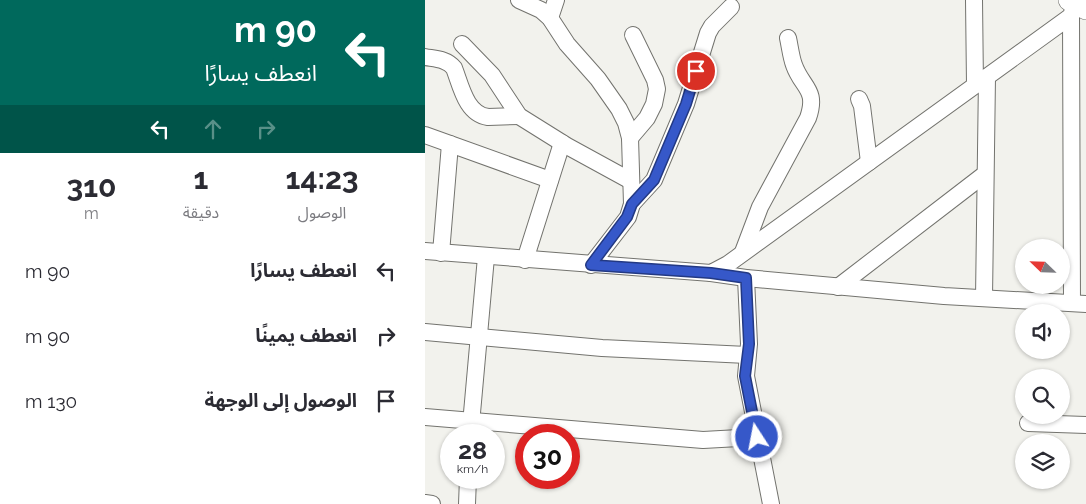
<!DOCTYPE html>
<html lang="ar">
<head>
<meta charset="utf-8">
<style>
  body { margin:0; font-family:Raleway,"Noto Sans Arabic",sans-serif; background:#f2f2f3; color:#2b2b33; direction:rtl; height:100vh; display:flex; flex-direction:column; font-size:19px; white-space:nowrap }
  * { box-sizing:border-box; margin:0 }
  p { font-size:16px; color:#7c7c81 }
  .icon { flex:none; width:28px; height:28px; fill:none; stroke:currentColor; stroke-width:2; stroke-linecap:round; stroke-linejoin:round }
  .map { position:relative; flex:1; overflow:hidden; direction:ltr }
  .side { display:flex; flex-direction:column; background:#fff; width:425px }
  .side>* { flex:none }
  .hud { background:#00695c; color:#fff; overflow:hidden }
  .needle { width:32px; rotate:293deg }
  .tools { position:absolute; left:590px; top:239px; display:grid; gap:10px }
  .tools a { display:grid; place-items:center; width:55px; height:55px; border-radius:50%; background:#fff; box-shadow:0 1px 4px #0004; font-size:25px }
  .speed { position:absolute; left:15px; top:424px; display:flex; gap:10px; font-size:25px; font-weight:700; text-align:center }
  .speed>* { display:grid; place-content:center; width:65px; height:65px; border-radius:50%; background:#fff; box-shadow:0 1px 4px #0004; line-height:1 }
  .speed small { font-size:12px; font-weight:400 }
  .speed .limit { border:8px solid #d22; background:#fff; color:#111 }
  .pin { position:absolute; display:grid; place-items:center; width:42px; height:42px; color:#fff; margin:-21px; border:2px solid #fff; border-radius:50%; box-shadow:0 1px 5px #0007 }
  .me { position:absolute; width:55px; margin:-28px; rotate:349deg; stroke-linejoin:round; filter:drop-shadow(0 0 4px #0008) }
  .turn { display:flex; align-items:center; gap:18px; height:105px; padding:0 25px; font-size:22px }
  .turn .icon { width:65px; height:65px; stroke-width:2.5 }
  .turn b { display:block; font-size:35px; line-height:42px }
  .lanes { display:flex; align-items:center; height:48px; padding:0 25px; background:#0003; justify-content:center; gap:25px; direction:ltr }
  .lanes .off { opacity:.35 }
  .eta { display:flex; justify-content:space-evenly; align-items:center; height:85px; text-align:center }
  .eta b { font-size:30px; font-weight:700; line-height:35px }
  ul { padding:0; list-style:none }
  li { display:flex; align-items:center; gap:15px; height:65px; padding:0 25px }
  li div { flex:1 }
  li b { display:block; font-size:19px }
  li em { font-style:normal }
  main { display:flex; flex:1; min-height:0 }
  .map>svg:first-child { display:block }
</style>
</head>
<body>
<main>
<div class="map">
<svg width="661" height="504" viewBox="0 0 661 504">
  <rect width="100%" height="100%" fill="#f2f2ed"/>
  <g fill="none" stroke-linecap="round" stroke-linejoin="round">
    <g stroke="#73736e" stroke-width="18">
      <g id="minor">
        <polyline points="94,0 116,10 125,18 142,44 173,79 194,109 201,123 205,138 207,204 203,217 166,265"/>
        <polyline points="549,0 550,85"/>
        <polyline points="646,16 647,303"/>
        <polyline points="125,18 131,0"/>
        <polyline points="37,44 67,75 94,116 142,146 206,181"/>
        <path d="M0,57C11,59 22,59 29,68C36,86 41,114 63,117L94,116"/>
        <polyline points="434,99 437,106 444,162"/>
        <polyline points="0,135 125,180"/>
        <polyline points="205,138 222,118 229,104 232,89 230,80 208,35"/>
        <polyline points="207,204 229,180 261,104 283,33 287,26 306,7"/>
        <polyline points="0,251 286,273 303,264 646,16 650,3"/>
        <path d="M318,252L335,207L383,118C393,89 377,88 369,65C366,57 365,47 363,38"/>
        <polyline points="16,253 25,144"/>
        <polyline points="100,260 137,143"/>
        <polyline points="286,273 321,278 519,296 661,304"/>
        <polyline points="321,278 324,344 321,376 346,504"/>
        <polyline points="413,287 560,174"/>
        <polyline points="559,298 562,77"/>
        <polyline points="0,332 177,348 322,355"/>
        <polyline points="0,417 278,440 332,437"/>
        <polyline points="603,423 661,425"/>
        <polyline points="45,435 61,257"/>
        <polyline points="0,503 7,504"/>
        <polyline points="42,504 43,478"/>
      </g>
    </g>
    <g stroke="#73736e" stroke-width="22">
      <polyline id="major" points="644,0 661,9"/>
    </g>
    <use href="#minor" stroke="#fff" stroke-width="16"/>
    <use href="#major" stroke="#fff" stroke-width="21"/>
  </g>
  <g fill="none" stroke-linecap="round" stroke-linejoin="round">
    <g stroke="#233983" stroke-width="12">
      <polyline id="route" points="271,71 261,104 229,180 207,204 202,217 166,265 286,273 321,278 324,344 320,376 332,437"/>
    </g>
    <use href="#route" stroke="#3658c9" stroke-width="9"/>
  </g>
</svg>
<div class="tools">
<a><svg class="needle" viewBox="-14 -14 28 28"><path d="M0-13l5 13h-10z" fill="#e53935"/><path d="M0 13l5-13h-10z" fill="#7c7c81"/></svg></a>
<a><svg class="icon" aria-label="sound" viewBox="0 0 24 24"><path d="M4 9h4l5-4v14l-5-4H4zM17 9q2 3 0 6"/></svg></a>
<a><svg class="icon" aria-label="search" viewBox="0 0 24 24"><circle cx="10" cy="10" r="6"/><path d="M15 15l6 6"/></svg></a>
<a><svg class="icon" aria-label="layers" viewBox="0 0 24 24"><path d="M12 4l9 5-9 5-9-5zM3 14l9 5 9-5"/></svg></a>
</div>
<div class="speed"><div>28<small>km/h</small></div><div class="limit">30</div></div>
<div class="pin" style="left:271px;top:71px;background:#d93025"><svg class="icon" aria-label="arrive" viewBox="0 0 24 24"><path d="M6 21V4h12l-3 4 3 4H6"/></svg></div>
<svg class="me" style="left:332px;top:437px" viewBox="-20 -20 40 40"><circle r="17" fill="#3658c9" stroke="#fff" stroke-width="3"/><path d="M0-11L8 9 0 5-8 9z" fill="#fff"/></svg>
</div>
<section class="side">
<div class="hud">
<div class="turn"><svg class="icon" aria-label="left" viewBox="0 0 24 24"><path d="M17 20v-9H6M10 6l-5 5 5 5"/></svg><div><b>90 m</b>انعطف يسارًا</div></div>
<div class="lanes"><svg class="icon" aria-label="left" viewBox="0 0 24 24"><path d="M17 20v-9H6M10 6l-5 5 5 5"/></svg><svg class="icon off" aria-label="ahead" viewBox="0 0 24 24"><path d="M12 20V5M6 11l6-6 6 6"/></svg><svg class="icon off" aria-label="right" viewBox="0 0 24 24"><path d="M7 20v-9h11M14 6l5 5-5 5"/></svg></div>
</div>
<div class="eta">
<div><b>14:23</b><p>الوصول</p></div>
<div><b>1</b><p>دقيقة</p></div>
<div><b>310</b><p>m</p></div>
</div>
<ul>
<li><svg class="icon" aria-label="left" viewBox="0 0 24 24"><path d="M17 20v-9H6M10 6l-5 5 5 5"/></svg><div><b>انعطف يسارًا</b></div><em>90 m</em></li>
<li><svg class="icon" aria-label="right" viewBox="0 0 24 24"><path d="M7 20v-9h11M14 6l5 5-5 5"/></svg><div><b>انعطف يمينًا</b></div><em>90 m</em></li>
<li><svg class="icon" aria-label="arrive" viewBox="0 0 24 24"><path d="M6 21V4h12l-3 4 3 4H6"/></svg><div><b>الوصول إلى الوجهة</b></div><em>130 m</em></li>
</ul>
</section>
</main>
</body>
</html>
